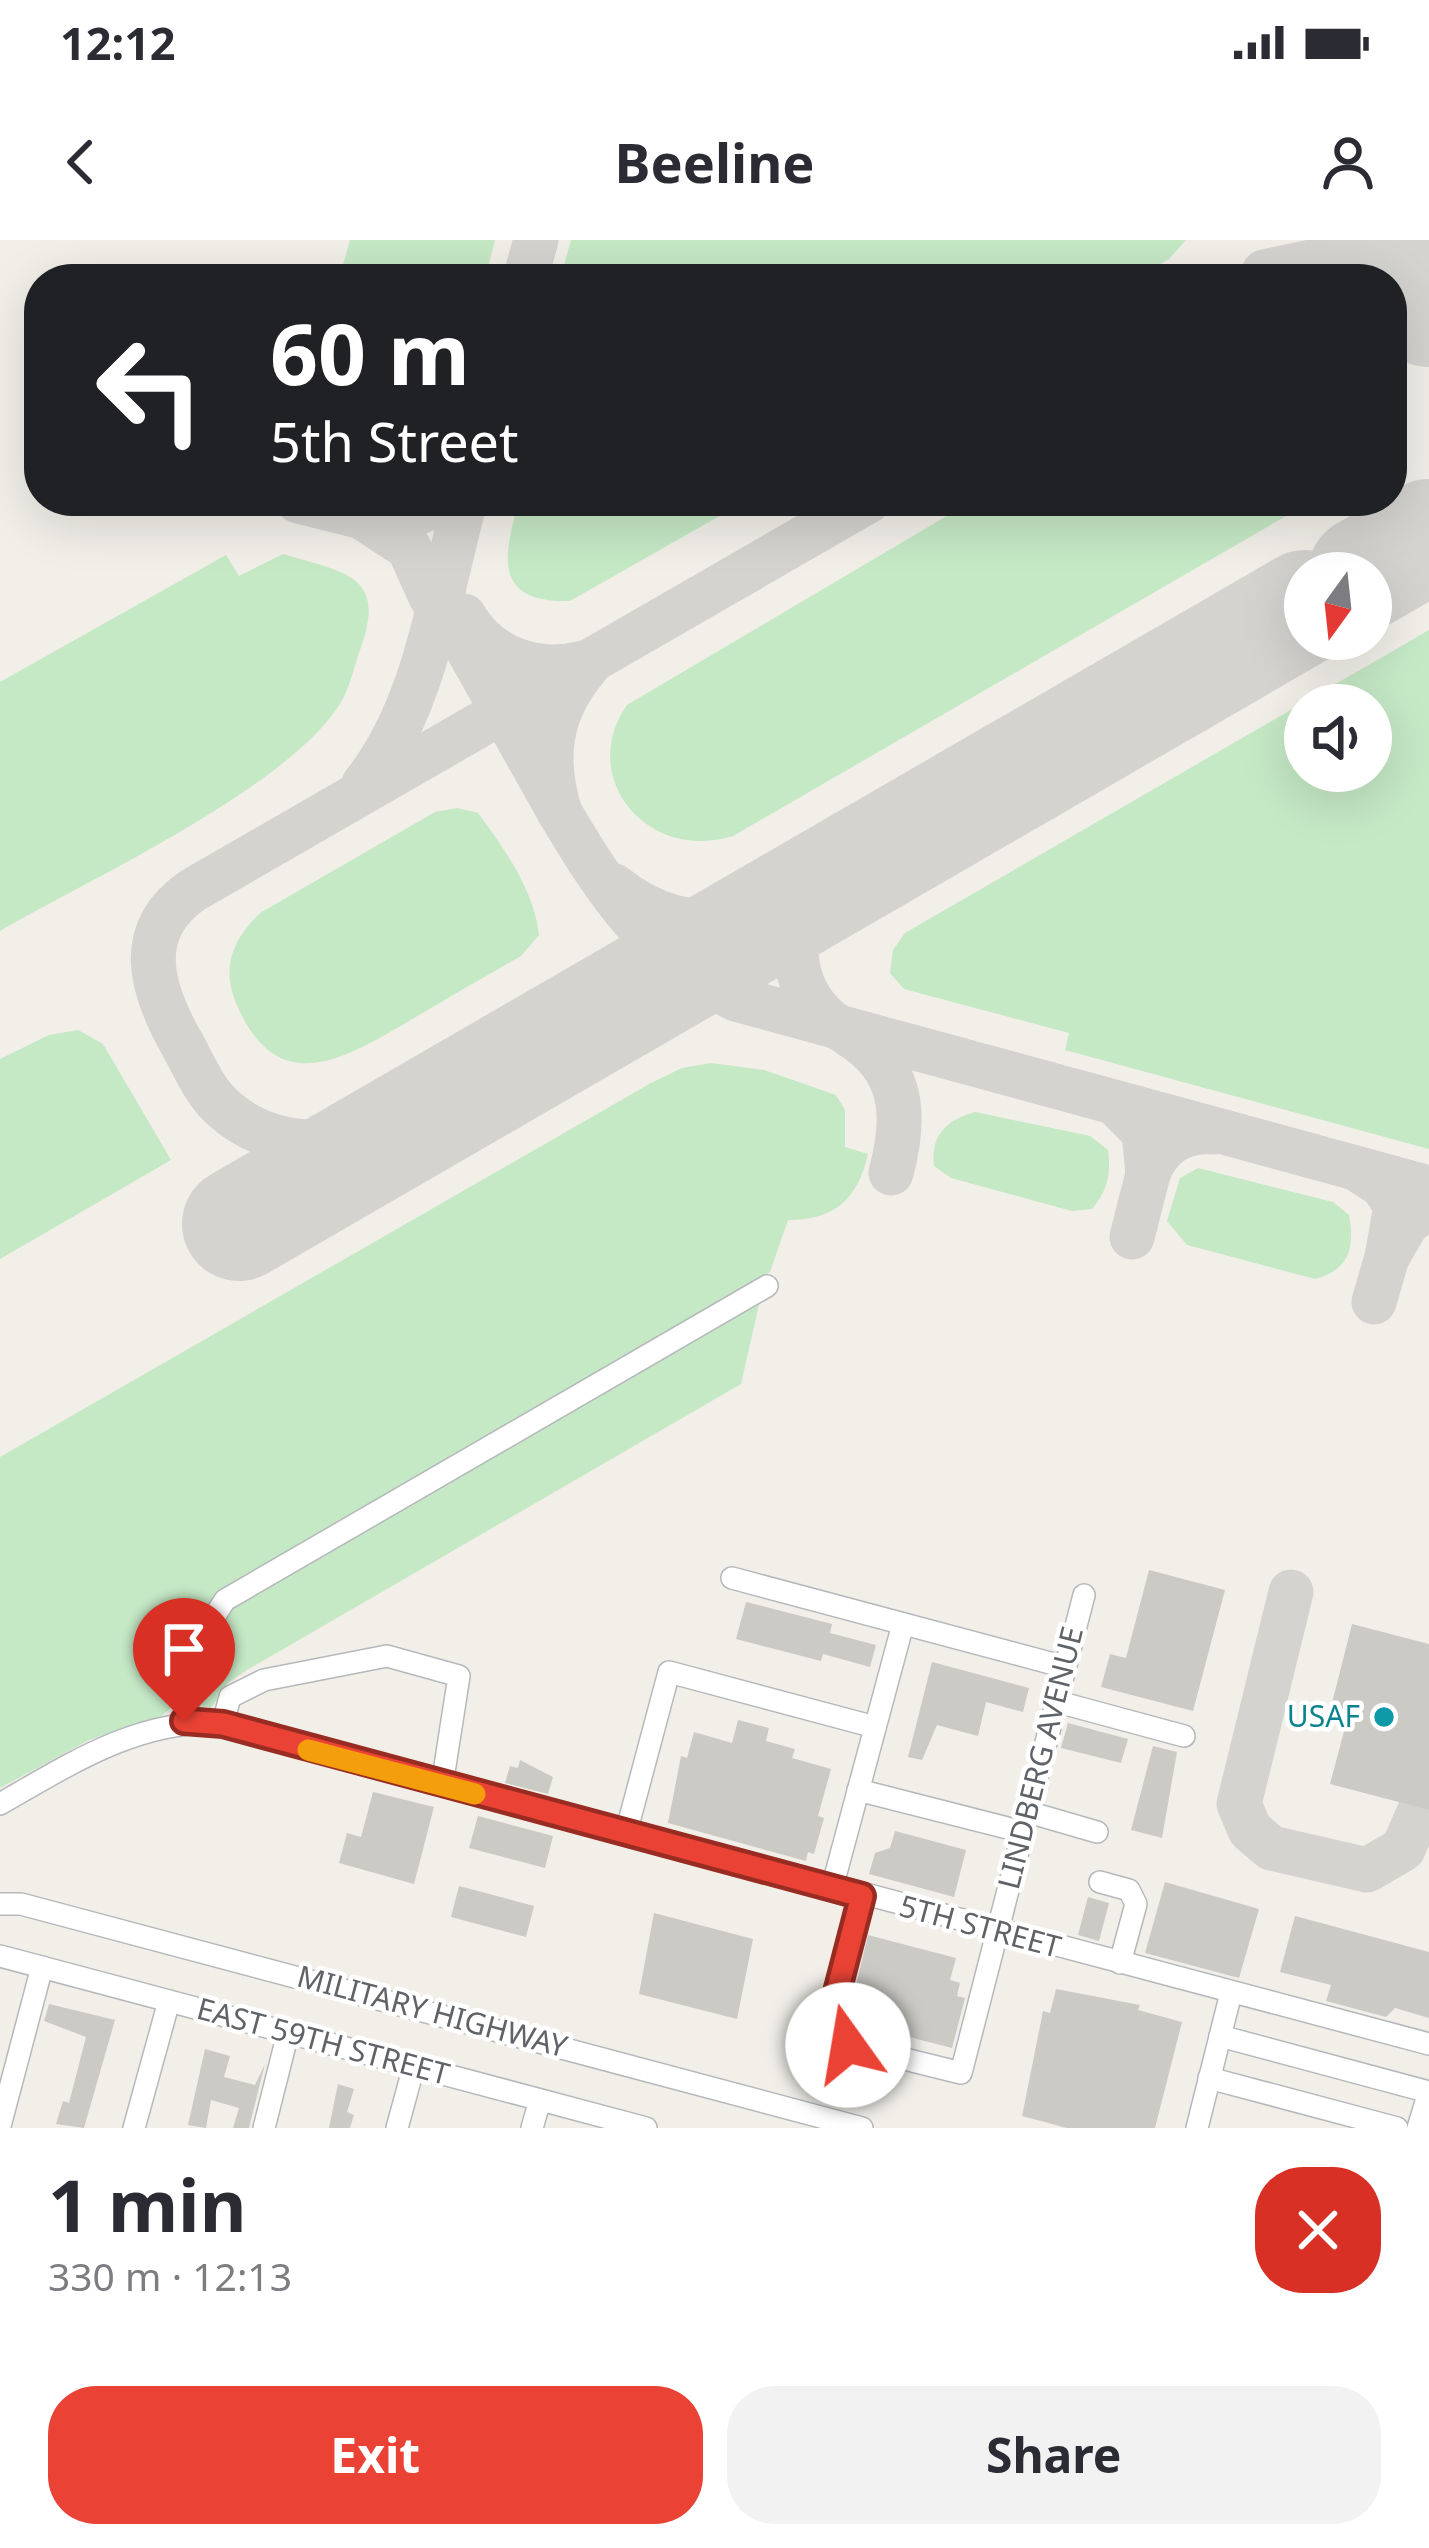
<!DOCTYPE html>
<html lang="en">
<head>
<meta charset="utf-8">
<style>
  body { margin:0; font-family:"Noto Sans",sans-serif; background:#f2f2f3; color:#2b2b33; height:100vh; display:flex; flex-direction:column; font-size:45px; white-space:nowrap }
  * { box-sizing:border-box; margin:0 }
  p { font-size:39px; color:#7c7c81 }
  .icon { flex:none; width:66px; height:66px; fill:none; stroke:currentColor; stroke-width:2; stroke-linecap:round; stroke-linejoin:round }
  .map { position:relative; height:1888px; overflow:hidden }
  .sheet { display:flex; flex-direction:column; background:#fff; flex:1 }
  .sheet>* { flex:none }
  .guide { position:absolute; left:24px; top:24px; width:1383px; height:252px; border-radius:48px; box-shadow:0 12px 48px #0002; background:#202124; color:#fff; overflow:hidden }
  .needle { width:78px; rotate:195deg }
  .tools { position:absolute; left:1284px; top:312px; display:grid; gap:24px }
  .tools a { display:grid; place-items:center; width:108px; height:108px; border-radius:50%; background:#fff; box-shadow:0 12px 48px #0002; font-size:60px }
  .pin { position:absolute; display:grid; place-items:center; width:102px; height:102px; color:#fff; margin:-123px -51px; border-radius:50% 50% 50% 0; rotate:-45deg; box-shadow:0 0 12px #0007 }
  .pin .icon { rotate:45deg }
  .me { position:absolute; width:132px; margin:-66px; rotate:347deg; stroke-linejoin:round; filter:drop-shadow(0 0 9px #0008) }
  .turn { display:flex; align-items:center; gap:42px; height:252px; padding:0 48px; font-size:54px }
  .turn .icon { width:156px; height:156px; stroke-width:2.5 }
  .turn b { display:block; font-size:84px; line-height:102px }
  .round { display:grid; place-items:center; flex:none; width:126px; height:126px; border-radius:48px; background:#f2f2f3 }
  .head { display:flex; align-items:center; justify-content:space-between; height:204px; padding:0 48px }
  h1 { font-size:72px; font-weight:700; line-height:90px }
  .button { display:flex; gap:24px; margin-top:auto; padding:24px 48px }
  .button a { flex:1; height:138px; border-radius:48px; background:#ea4335; color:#fff; font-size:48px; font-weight:700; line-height:138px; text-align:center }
  .button a+a { background:#f2f2f3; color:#2b2b33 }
  .status { display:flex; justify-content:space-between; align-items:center; height:84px; padding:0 60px; background:#fff; direction:ltr }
  .status svg { height:33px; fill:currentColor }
  header { display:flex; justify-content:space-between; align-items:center; height:156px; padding:0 48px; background:#fff; font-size:54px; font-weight:700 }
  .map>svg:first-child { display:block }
</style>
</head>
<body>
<div class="status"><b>12:12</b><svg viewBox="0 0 49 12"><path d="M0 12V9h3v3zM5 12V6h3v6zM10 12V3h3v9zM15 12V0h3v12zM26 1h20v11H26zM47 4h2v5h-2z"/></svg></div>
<header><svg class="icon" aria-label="back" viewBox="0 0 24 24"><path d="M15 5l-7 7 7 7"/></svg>Beeline<svg class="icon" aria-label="person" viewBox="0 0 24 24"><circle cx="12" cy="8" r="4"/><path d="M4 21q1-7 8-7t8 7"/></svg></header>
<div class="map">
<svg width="1429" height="1888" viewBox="0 0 1429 1888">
  <rect width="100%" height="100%" fill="#f1efe8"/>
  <g fill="#c5e8c5" fill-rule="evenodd">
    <polygon points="350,0 495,0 485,39 339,39"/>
    <polygon points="571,0 1186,0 1169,19 1134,39 560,39"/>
    <path d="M519,261H746L570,361C493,363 503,317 519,261Z"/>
    <path d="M972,261H1312L733,596C646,623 577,536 627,465Z"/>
    <path d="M283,314C345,333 388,334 360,410C354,427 350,447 341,462C290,547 90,639 0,691V442L226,315L239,336Z"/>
    <path d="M1429,390V909L1065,810L1069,793L904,749L890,733L893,710L905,693ZM1305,465H1371V531H1305Z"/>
    <path d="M457,568L478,573C504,608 534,650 539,695L521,716C484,737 446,759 409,781C342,820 277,860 236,763C221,726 233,700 260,673L435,572Z"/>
    <polygon points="78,790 103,804 171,920 0,1019 0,819 49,795"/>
    <path d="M711,823L764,830L836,855L845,870V907L868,914C858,957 837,980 788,980L770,1032L221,1352L199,1383L173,1466L161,1476L89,1500L0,1548V1217L651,843L682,828Z"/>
    <path d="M975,872L1090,896L1108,910C1111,935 1108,949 1092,969L1072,971L951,938L934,926C930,896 946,880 975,872Z"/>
    <path d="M1198,928L1333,962L1349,975C1355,1008 1349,1030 1315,1039L1187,1005L1167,981L1180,938Z"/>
    <polygon points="760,1060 741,1144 247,1430 228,1443 211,1468 195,1464 213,1393 235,1362"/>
  </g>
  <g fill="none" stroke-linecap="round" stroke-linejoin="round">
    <g stroke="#d4d3d0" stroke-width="45">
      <polyline points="1415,0 1418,33 1429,58"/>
      <polyline points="1264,32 1330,18 1391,39"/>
      <polyline points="525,39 536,0"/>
      <polyline points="298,261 362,277"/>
      <path d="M422,328L560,573C543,518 549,471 587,427"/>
      <polyline points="431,357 409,308 362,277 406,278 444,261"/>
      <path d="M464,376C489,419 537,435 583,423"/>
      <path d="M364,544C426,466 439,355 465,261"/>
      <path d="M560,573C607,652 650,718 736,759L1429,948"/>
      <path d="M614,646C705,718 778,665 864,621C846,634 824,647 812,665C781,709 799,763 842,790"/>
      <path d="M850,795C905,829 906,877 891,933"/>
      <path d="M1116,864L1144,892L1148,934C1159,904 1182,890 1214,892"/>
      <path d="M422,877C360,906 278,919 222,867C204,851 194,825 182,804C152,751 132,692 193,650L868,261"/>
      <polyline points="1360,931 1383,946 1396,966 1387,1017 1407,983 1429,966"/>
      <polyline points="1132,997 1148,934"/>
      <polyline points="1374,1062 1387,1017"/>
      <polyline points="1291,1352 1239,1564 1250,1590 1271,1608 1367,1630 1403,1609 1421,1568"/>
    </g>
    <g stroke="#d4d3d0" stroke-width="114">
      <polyline points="1363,0 1429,70"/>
      <polyline points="1365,333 1429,296"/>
      <polyline points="239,984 1305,367"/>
    </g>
  </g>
  <g fill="#cccac5">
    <polygon points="1149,1330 1225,1350 1193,1471 1101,1447 1110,1414 1126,1418"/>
    <polygon points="746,1362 832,1384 830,1393 876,1405 870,1427 823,1414 821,1421 736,1399"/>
    <polygon points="1352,1384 1429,1404 1429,1570 1330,1544 1347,1480 1329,1475"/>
    <polygon points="932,1422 1029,1448 1023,1472 986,1462 978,1496 937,1485 922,1520 908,1517"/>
    <polygon points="738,1480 769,1488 766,1501 795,1509 792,1518 831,1529 818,1576 824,1578 814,1614 808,1612 806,1621 668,1583 681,1516 687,1518 694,1492 732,1503"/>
    <polygon points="1068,1483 1128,1499 1121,1523 1061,1508"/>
    <polygon points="1153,1506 1177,1512 1162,1598 1131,1590"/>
    <polygon points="520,1520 553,1537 548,1554 505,1543 510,1526 518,1528"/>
    <polygon points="373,1552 434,1567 414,1644 339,1623 347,1593 361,1597"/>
    <polygon points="478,1576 553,1596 545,1628 469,1608"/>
    <polygon points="895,1591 966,1610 954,1657 869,1634 875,1613 890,1608"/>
    <polygon points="1165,1642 1259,1669 1239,1738 1145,1713"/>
    <polygon points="459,1646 534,1666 526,1697 451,1677"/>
    <polygon points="1088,1657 1109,1663 1099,1701 1078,1695"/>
    <polygon points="654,1673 753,1699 737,1779 639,1754"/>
    <polygon points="1295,1676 1429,1712 1429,1778 1395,1768 1386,1777 1326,1761 1331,1745 1280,1732"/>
    <polygon points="868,1695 956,1718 950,1740 960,1743 957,1756 965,1758 952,1808 874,1788 876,1777 850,1770"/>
    <polygon points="1056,1749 1140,1765 1138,1770 1182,1782 1155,1888 1067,1888 1022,1876 1043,1771 1050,1773"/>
    <polygon points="49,1764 115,1780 84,1888 56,1884 63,1861 69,1863 86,1797 44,1781"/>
    <polygon points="205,1809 230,1816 224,1837 255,1845 265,1824 249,1888 233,1888 239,1868 211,1860 206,1888 188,1885"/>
    <polygon points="338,1844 354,1849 347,1872 354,1875 350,1888 329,1888"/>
  </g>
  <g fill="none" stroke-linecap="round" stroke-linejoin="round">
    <g stroke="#b5b8bc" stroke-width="24">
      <g id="minor">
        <polyline points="732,1338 1065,1427"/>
        <polyline points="1058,1462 1184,1496"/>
        <polyline points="184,1481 210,1383 225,1360 767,1046"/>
        <polyline points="223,1483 230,1457 264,1440 387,1416 459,1436 442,1545"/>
        <polyline points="858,1550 1023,1592"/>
        <path d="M0,1564C70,1524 140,1478 223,1483L1429,1804"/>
        <polyline points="1028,1572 1097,1592"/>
        <polyline points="626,1593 669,1432 875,1487"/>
        <polyline points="1100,1642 1129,1650 1136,1664 1120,1723"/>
        <polyline points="832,1648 903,1384"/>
        <polyline points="862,1656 831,1785 848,1805 961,1833 1084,1355"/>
        <polyline points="0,1664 21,1664 862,1888"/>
        <polyline points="0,1716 646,1888"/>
        <polyline points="1220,1796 1429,1852 1418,1888"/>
        <polyline points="1209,1838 1397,1888"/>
        <polyline points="0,1886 42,1727"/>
        <polyline points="134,1888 169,1761"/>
        <polyline points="264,1888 288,1793"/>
        <polyline points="397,1888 414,1826"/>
        <polyline points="532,1888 540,1860"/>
        <polyline points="1197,1888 1231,1753"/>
      </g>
    </g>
    <use href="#minor" stroke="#fff" stroke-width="21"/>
  </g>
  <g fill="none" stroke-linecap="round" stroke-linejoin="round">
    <g stroke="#982c22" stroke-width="30">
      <polyline id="route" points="184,1481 223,1484 862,1656 830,1779 848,1805"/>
    </g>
    <use href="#route" stroke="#ea4335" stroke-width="21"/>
    <polyline stroke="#f59e0b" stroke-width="21" points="308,1510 475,1554"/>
  </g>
  <circle fill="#0f9aa8" stroke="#fff" stroke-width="4.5" cx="1384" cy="1477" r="12"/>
  <g text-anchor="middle" stroke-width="9" stroke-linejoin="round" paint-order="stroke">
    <g font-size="30" fill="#0d838f" stroke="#fff" text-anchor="end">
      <text x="1360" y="1487">USAF</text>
    </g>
    <g font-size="30" fill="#5f6368" stroke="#fff">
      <text transform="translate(1041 1518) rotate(-76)" y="10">LINDBERG AVENUE</text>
      <text transform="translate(980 1687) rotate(15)" y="10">5TH STREET</text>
      <text transform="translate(432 1772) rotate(15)" y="10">MILITARY HIGHWAY</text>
      <text transform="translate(323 1802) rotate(15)" y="10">EAST 59TH STREET</text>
    </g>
  </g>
</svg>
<div class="tools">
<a><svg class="needle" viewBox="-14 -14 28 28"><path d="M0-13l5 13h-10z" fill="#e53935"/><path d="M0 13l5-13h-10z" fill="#7c7c81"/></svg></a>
<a><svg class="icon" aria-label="sound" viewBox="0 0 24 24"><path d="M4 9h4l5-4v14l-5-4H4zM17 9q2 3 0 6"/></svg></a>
</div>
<div class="pin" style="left:184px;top:1481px;background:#d93025"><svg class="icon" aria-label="arrive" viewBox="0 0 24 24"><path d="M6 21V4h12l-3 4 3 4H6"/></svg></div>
<svg class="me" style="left:848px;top:1805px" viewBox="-20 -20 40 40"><circle r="19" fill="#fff"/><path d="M0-13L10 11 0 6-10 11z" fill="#ea4335"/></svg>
<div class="guide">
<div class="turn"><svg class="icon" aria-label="left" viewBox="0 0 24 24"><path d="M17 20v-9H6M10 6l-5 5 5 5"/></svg><div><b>60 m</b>5th Street</div></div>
</div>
</div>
<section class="sheet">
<div class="head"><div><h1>1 min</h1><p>330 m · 12:13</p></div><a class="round" style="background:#d93025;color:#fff"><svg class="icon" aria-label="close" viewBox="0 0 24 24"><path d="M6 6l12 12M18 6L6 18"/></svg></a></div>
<div class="button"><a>Exit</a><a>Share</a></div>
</section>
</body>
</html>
